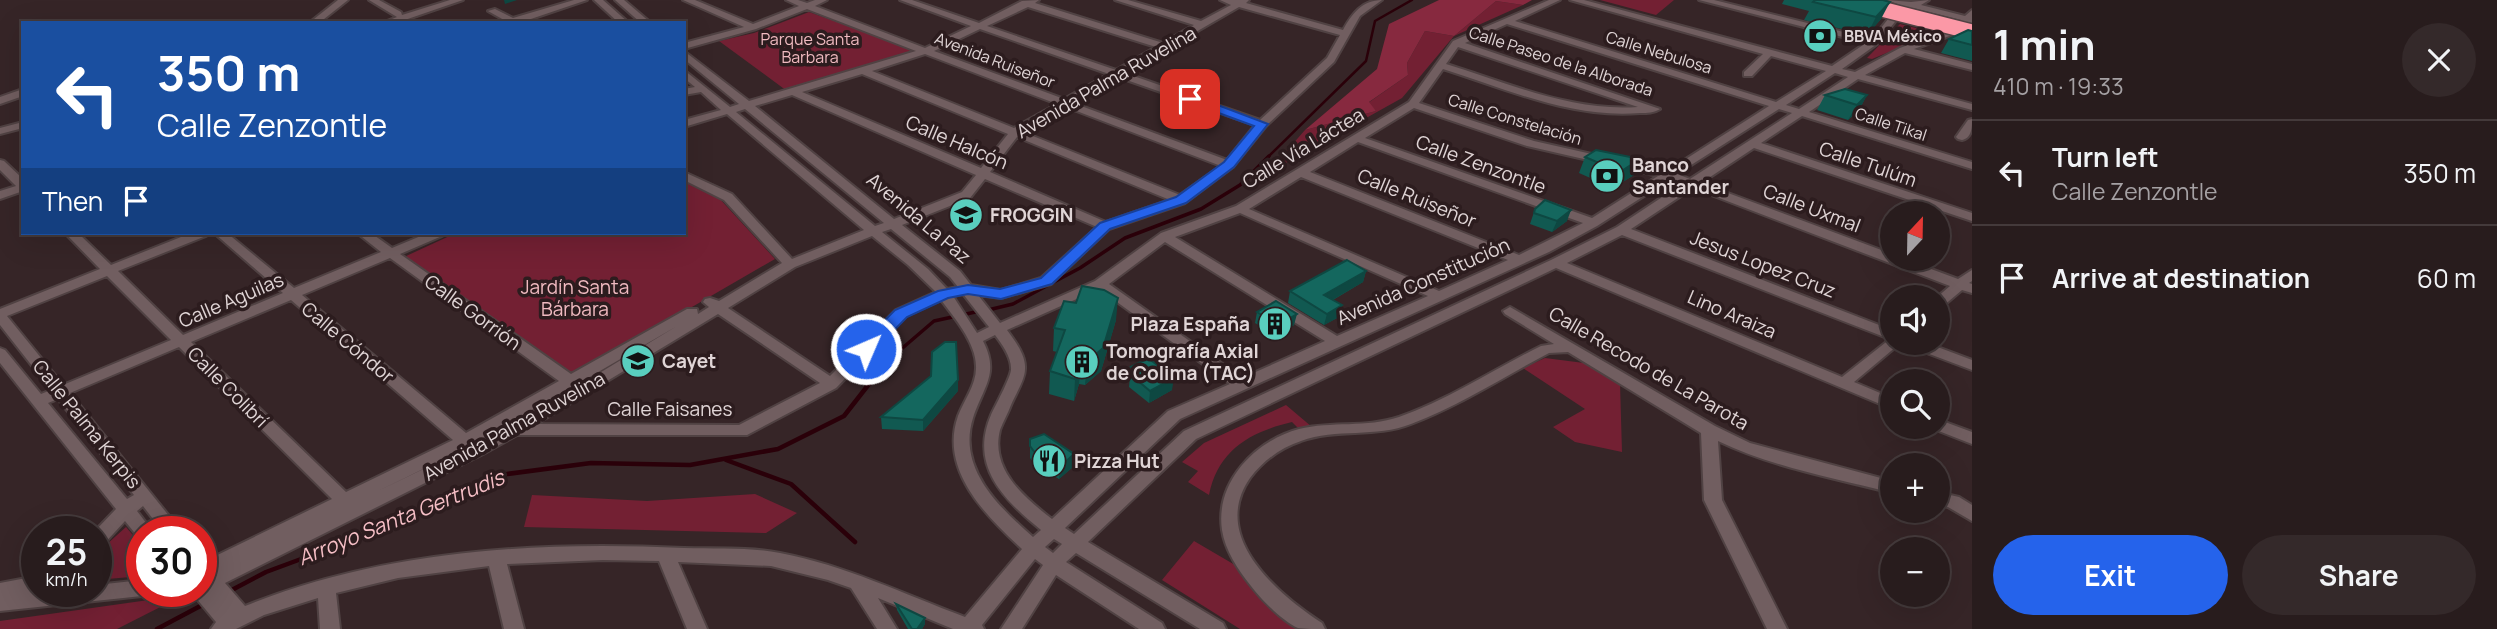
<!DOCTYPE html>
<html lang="en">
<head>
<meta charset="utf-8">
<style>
  body { margin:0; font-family:Manrope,sans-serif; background:#34292a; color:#f1f3f6; height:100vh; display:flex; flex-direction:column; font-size:26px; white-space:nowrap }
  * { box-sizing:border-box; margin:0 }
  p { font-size:23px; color:#a5a1a4 }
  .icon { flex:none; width:38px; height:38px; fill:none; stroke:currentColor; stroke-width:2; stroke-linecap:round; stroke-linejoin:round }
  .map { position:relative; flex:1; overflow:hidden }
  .drawer { display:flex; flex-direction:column; background:#281c1d; width:525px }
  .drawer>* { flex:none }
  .top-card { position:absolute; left:21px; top:21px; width:665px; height:214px; border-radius:0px; box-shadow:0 7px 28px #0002,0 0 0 2px #443a3b; background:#1a4fa0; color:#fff; overflow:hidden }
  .needle { width:46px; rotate:22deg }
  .controls { position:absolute; left:1880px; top:201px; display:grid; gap:14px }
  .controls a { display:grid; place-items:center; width:70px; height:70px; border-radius:50%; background:#281c1d; box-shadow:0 7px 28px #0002,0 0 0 2px #443a3b; font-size:35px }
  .speed { position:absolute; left:21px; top:516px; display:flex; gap:14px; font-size:35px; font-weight:700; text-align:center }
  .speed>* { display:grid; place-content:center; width:91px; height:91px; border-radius:50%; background:#281c1d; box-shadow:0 7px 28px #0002,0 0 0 2px #443a3b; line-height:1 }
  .speed small { font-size:18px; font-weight:400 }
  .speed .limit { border:10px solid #d22; background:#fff; color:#111 }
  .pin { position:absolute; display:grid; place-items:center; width:60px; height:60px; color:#fff; margin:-30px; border-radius:14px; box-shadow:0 4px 10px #0006 }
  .me { position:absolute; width:77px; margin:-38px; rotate:45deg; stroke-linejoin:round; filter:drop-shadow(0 0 5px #0008) }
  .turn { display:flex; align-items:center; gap:24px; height:147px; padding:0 21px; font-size:32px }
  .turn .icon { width:91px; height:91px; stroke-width:2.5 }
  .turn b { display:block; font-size:49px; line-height:60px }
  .then { display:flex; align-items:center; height:66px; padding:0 21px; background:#0003; gap:14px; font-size:26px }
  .round { display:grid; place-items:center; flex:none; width:74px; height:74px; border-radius:37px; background:#34292a }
  .overview { display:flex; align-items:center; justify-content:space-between; height:119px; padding:0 21px }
  h1 { font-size:42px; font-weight:700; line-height:52px }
  .button { display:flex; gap:14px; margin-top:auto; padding:14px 21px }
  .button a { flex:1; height:80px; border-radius:42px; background:#2563eb; color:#fff; font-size:28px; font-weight:700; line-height:80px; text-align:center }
  .button a+a { background:#34292a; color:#f1f3f6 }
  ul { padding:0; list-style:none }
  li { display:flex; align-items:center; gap:21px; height:105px; padding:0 21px; border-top:2px solid #443a3b }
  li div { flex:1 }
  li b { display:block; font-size:26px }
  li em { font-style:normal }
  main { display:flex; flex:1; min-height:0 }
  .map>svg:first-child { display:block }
</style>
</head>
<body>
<main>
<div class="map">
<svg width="1972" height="629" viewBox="0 0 1972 629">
  <rect width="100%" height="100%" fill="#362527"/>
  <g fill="#732033">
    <polygon points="1600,0 1674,0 1656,15"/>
    <polygon points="1496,1 1523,5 1454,36 1402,98 1282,165 1276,163 1305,130 1376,111 1368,103 1408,75 1407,63 1425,31 1454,36"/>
    <polygon points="809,12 919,51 787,91 719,41 754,33"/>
    <polygon points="1900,24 1935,33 1872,59 1867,58"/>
    <polygon points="684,180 719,198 775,259 573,376 404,257 456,233 684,233"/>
    <polygon points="1545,358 1584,363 1620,383 1622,452 1575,442 1553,427 1585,409 1523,368"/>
    <path d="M1286,405L1312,427L1300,430L1292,422C1250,432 1218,450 1209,495L1188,482L1198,471L1182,462L1204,443Z"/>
    <polygon points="755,494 797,513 766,533 524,527 532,495 647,501"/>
    <polygon points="126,527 142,546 142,576 96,580 96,554"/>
    <polygon points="1194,541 1235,565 1250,587 1280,616 1299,629 1240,629 1162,580"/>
    <polygon points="184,595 117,629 0,629 0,621"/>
  </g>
  <polygon fill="#87293f" points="1439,0 1532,0 1523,5 1496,1 1454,36 1425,31 1407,63 1408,75 1369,102 1376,111 1305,130 1377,69 1389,24"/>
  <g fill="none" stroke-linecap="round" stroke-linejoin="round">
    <polyline stroke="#2a0009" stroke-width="2.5" points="1267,158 1366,61 1375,21 1412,0"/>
    <g stroke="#2a0009" stroke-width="3.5">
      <polyline points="988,310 1013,304 1080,268 1125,238 1201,209 1240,185 1269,156"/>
      <polyline points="885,363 934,321 980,311"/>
    </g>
    <g stroke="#2a0009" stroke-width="4.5">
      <polyline points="726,460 791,484 855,542"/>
      <polyline points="228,592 266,572 393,525 507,474 591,463 690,465 778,449 844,416 887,361"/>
      <polyline points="157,629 206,603"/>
    </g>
    <g stroke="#504243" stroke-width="4">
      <g id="minor">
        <polygon points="338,0 348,0 319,23 309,23"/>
        <polygon points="369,0 379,0 401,12 402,15 450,0 463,0 396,23 382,23 397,17"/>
        <polygon points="574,0 587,0 519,23 500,23 504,20 488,11 495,9 513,18"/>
        <polygon points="594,0 603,0 629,23 619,23"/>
        <polygon points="615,0 624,0 651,23 641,23"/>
        <path d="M683,0H695L753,24L799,6L786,0H798L807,3L815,0H827L815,6L925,48L971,26L900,0H912L979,23L1022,1L1039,0L1035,3L1163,43L1194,25L1115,0H1128L1201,21L1231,5L1220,0H1249L1246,3L1343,30C1352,14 1362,0 1382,0L1360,16L1334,62L1266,126L1233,167L1185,203L1109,229L1051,284L1001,298L978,295L1000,323L1095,281L1161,233L1236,206L1409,102L1453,41L1549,0H1560L1515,21L1776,102L1826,71L1771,56L1752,76H1744V72L1763,54L1570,0H1584L1832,66L1866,43L1699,0H1714L1872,39L1897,8L1903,6L1887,0L1911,2L1929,0L1921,5L1965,16L1972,10V23L1969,22L1952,35L1914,49L1972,64V70L1905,53L1865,75L1972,104V110L1858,79L1809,112L1972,162V169L1802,116L1761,143L1972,213V221L1754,148L1701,183L1892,254V259H1904L1958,279L1972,270V281L1969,283L1972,284V293L1962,290L1942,307L1937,308L1936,298L1950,286L1693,188L1631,229L1892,330V343H1899L1897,346L1854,382L1892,398V409L1556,268L1196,439L1088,542L1223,623L1226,629H1200L1076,553L1066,562L1162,623L1165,629H1139L1056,575L1022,629H1001L1043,565L1035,559L982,625L984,629H953L878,598L897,629H877L851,588L828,580L771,566L678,562L707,629H687L659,561L603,560L507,564L524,629H504L489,566L398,578L336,593L340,629H320L318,598L264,615L236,629H211L216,622L191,592H201V563L332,499L179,347L70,393L182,532H163L143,506L137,511L153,532H142V538L138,537L125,521L102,546L96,548V532H94L116,509L0,363V348L5,350L41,394L51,390L0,325V309L100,269L65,233H78L111,265L191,233H208L206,236L118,271L183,335L283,293L214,233H227L294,288L381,252L357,233H371L392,248L428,233H444L442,236L400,254L571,374L687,309H697L698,314L709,307L703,302L705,299L710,298L719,301L782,263L724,200L684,180V172L732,194L792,259L864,230L727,114L684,127V120L721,110L701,92L684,95V89L695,87L684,78V70L730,107L739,104L684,59V51L749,101L916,51L807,9L756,29L684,49V43L744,27ZM1028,7L1156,47L1116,70L987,26ZM1239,7L1340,35L1327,58L1260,120L1125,73ZM1913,8L1961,20L1946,31L1900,48L1855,72L1842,69L1877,44L1903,12ZM1507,24L1769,106L1667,171L1534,141L1419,103L1443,69C1506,89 1572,119 1640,113C1647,113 1654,113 1660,109L1465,43ZM980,29L1109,74L1064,99L934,51ZM1458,47L1638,107C1572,112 1508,83 1446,64ZM925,54L1057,104L1014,128L872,71ZM1835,73L1848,77L1799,109L1786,105ZM862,74L1008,134L981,168L802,92ZM1118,77L1255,125L1227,160L1073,103ZM792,95L976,175L962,192L894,219L755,106ZM1066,107L1221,166L1180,195L1023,132ZM1414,108L1527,146L1658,176L1592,218L1365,138ZM745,109L884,223L875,226L736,112ZM1779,109L1792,113L1690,179L1677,174ZM1017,137L1170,200L1106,222L990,172ZM1358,142L1583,223L1519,255L1310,172ZM1301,177L1508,260L1439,291L1249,209ZM985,179L1097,227L1041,278L1001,290L971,285L960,271L902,225L970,198ZM1669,180L1682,184L1617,227L1551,260L1184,431L1074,534L1065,528L1180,419L1549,252L1597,226ZM1240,213L1428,296L1337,336L1175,237ZM891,229L950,277L958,287L947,289L928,269L882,232ZM1622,235L1887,338L1890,339L1842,377L1567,263ZM872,236L908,265L936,292L896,310L830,376L728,308L795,267ZM1165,242L1325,341L1242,378L1109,284ZM390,258L559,381L466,433L302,295ZM107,276L171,340L63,385L7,316ZM1099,289L1230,384L1168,411L1052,519C1025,498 990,470 1000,430C1003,422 1008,413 1011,405C1015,395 1025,380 1025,369C1026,355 1015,341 1007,330ZM963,294L989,327L977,333L953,296ZM291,300L453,440L346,492L191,342ZM941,300C954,317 976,343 976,366C977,384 964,400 958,416C939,470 986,516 1022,549L965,617C904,594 844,565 780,553C749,547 716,549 684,548C538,541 383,550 245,606L225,583L483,454L517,435H747L836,388L906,316ZM718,314L820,383L739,425L536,424ZM677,326L583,383L581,382ZM995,335C1002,344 1012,358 1011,370C1010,379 995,406 991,415C969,466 1004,500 1041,530L1033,537C999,507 957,468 973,418C983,387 1000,374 983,341ZM569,388L572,390L513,421ZM58,399L134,495L127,499L48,403ZM501,428L502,429L477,443L476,442ZM464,449H465L376,492ZM1054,539L1062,544L1053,553L1045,547Z"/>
        <polygon points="23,89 23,96 0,104 0,97"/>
        <path d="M1972,119C1972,127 1972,138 1962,140L1958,139L1956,137L1968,120Z"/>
        <polygon points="23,122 23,128 0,134 0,128"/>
        <polygon points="0,160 4,161 23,179 23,191 0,199 0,191 16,186 0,170"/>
        <path d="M1510,307L1715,426L1750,443L1892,481V493C1834,478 1772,467 1718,441L1722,500L1787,629H1767L1704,500L1701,433L1568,352L1549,353C1503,377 1459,406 1411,424C1376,438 1336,428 1301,441C1280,448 1263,461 1250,478C1209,537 1278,594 1322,623L1325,629C1317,629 1305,629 1298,628C1283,622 1261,599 1251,586C1238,570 1225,550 1222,530C1215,482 1255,441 1299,429C1331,421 1367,428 1399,417C1448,400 1494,369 1541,346L1554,344L1505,314L1503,311Z"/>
        <polygon points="1906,343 1927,343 1972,360 1972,370 1908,346"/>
        <polygon points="1937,419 1972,432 1972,444 1931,428 1937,427"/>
        <polygon points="1937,492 1959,497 1972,505 1972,521 1948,507 1937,504"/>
        <polygon points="37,576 37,591 30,592 96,592 96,585 142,580 142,592 150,592 142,596 0,611 0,583"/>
      </g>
    </g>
    <use href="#minor" fill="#715e60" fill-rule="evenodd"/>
    <g stroke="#504243" stroke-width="18" stroke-linecap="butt">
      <polyline id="highway-bridge" points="1846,0 1972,32"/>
    </g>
    <use href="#highway-bridge" stroke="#fb98a6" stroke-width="15"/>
  </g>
  <g fill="#115951">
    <polygon points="1784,0 1883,0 1881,19 1867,35 1804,20 1809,11 1782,4"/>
    <polygon points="1972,31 1972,61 1941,53 1949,39"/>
    <polygon points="1825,95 1867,95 1859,110 1848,120 1817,110"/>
    <polygon points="1585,157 1640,159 1634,175 1613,188 1579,173"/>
    <polygon points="1535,209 1567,221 1552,232 1530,224"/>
    <polygon points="1366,271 1363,282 1333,300 1339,317 1324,325 1288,303 1290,291"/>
    <polygon points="1257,312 1294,325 1276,336 1255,323"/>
    <polygon points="1116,320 1101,371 1085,385 1079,384 1074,401 1049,394 1050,371 1057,352 1053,351 1054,328"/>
    <polygon points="1131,367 1172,390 1149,403 1129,387"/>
    <polygon points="958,391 923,431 882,429 881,417"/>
    <polygon points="1030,439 1074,454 1074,466 1059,479 1044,470 1041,473 1030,458"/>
    <polygon points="896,604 925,618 925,624 922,629 908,629 897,610"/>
  </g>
  <g fill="#0e4842">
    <polygon points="504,0 517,0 505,4"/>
    <polygon points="1890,2 1881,19 1867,35 1876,17"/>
    <polygon points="1867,95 1859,110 1848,120 1857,105"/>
    <polygon points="1640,159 1634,175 1613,188 1620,172"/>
    <polygon points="1571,210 1567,221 1552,232 1557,221"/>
    <polygon points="1366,271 1363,282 1322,306 1324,295"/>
    <polygon points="1118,298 1116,320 1101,371 1085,385 1087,362"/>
    <polygon points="1342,305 1339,317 1324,325 1327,314"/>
    <polygon points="1297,314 1294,325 1276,336 1278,325"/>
    <polygon points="1081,361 1079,384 1074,401 1075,379"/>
    <polygon points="1174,378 1172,390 1149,403 1150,391"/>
    <polygon points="958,380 958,391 923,431 923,420"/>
    <polygon points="1074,454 1074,466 1059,479 1060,467"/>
    <polygon points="1044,458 1044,470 1041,473 1041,461"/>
    <polygon points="925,618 925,624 922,629 917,629"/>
  </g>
  <g fill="#14675e" stroke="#0e4842" stroke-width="2">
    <polygon points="1815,0 1883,0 1890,2 1876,17 1813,2"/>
    <polygon points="1968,30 1972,31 1972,45 1949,39"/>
    <polygon points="1845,89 1867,95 1857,105 1825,95"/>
    <polygon points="1596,150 1640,159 1620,172 1585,157"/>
    <polygon points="1545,200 1571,210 1557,221 1534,213 1535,209"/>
    <polygon points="1347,260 1366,271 1324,295 1342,305 1327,314 1290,291"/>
    <polygon points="1082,286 1104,290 1118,298 1103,348 1087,362 1081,361 1075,379 1050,371 1065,330 1054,328 1064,301 1076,303"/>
    <polygon points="1276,301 1297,314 1278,325 1257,312"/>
    <polygon points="945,342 956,342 958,380 923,420 881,417 931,376 932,352"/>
    <polygon points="1148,358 1174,378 1150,391 1131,375 1138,372 1131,367"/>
    <polygon points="1044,434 1074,454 1060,467 1044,458 1041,461 1030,446 1030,439"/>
    <polygon points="896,604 925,618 917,629 912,629"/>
  </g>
  <polygon fill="#2563eb" stroke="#184099" stroke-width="2" points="1186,96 1194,96 1268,124 1234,167 1186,203 1110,229 1052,284 1001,299 968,294 948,298 907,317 872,353 860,353 860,345 895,310 938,291 968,285 1000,289 1041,278 1100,223 1176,197 1224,162 1254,126 1186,101"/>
  <defs>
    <g id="bank-disc" transform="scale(1.75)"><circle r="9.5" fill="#59cebe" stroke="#2c1c1e"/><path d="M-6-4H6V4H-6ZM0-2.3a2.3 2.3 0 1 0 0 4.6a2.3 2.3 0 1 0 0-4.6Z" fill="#111"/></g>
    <g id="school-disc" transform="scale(1.75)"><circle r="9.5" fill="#59cebe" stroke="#2c1c1e"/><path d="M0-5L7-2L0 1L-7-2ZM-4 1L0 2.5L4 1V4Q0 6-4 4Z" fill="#111"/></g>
    <g id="building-disc" transform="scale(1.75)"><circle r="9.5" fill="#59cebe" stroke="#2c1c1e"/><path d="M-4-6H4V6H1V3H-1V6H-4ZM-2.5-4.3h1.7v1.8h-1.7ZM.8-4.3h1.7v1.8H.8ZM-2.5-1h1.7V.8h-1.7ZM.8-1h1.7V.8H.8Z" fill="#111"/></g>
    <g id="restaurant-disc" transform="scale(1.75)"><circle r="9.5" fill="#59cebe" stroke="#2c1c1e"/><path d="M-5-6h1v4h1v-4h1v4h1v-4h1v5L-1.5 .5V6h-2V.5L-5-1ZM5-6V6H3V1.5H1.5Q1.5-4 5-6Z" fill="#111"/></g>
  </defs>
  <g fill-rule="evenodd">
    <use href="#bank-disc" x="1820" y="36"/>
    <use href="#bank-disc" x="1607" y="176"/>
    <use href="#school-disc" x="966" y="215"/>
    <use href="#building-disc" x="1275" y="324"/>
    <use href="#school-disc" x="638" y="361"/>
    <use href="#building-disc" x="1082" y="362"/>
    <use href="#restaurant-disc" x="1049" y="461"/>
  </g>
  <g text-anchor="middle" stroke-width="7" stroke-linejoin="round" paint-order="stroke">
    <g font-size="16" font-weight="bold" fill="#e0d5d6" stroke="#2c1c1e" text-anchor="start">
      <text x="1844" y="42">BBVA México</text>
    </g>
    <g font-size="16" fill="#f0bac0" stroke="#2c1c1e">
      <text x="810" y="45">Parque Santa<tspan x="810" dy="18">Barbara</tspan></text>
    </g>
    <g font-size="16" fill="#e0d5d6" stroke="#2c1c1e">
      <text transform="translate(1659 52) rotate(17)" y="6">Calle Nebulosa</text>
      <text transform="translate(995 60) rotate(21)" y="6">Avenida Ruiseñor</text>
      <text transform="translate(1561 61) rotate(18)" y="6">Calle Paseo de la Alborada</text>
      <text transform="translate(1515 119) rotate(17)" y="6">Calle Constelación</text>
      <text transform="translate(1891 124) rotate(18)" y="6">Calle Tikal</text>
    </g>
    <g font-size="19" fill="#e0d5d6" stroke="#2c1c1e">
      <text transform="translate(1106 82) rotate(-30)" y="7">Avenida Palma Ruvelina</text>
      <text transform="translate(957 142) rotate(23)" y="7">Calle Halcón</text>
      <text transform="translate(1303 148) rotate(-31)" y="7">Calle Vía Láctea</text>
      <text transform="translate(1481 164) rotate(20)" y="7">Calle Zenzontle</text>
      <text transform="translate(1868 164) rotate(19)" y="7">Calle Tulúm</text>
      <text transform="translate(1417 198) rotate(22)" y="7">Calle Ruiseñor</text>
      <text transform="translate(1812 208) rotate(21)" y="7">Calle Uxmal</text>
      <text transform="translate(919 218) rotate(40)" y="7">Avenida La Paz</text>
      <text transform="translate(1763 264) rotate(21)" y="7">Jesus Lopez Cruz</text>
      <text transform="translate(1423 281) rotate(-24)" y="7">Avenida Constitución</text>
      <text transform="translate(231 300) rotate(-23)" y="7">Calle Aguilas</text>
      <text transform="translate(473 312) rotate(36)" y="7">Calle Gorrión</text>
      <text transform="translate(1732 314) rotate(23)" y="7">Lino Araiza</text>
      <text transform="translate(348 342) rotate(40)" y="7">Calle Cóndor</text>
      <text transform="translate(1649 368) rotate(30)" y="7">Calle Recodo de La Parota</text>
      <text transform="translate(228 387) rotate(45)" y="7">Calle Colibrí</text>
      <text x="670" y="416">Calle Faisanes</text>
      <text transform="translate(87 424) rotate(51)" y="7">Calle Palma Kerpis</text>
      <text transform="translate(514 426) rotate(-29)" y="7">Avenida Palma Ruvelina</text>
    </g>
    <g font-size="19" font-weight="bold" fill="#e0d5d6" stroke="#2c1c1e" text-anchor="start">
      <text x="1632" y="172">Banco<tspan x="1632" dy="22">Santander</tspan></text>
      <text x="990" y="222">FROGGIN</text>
      <text x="1250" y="331" text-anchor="end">Plaza España</text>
      <text x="1106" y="358">Tomografía Axial<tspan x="1106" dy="22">de Colima (TAC)</tspan></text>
      <text x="662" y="368">Cayet</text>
      <text x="1074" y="468">Pizza Hut</text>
    </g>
    <g font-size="19" fill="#f0bac0" stroke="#2c1c1e">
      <text x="575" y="294">Jardín Santa<tspan x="575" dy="22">Bárbara</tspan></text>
    </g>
    <g font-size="21" font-style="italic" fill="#f5bec5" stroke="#2c1c1e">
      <text transform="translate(401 518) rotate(-22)" y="7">Arroyo Santa Gertrudis</text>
    </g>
  </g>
</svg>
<div class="controls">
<a><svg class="needle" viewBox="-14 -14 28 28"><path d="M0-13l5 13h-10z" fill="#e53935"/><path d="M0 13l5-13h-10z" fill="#a5a1a4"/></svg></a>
<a><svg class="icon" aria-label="sound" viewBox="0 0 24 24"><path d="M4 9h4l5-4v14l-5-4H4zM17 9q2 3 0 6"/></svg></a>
<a><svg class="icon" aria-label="search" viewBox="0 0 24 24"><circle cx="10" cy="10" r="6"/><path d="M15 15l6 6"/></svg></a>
<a>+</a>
<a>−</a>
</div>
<div class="speed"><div>25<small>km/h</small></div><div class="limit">30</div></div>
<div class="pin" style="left:1190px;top:99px;background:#d93025"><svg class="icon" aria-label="arrive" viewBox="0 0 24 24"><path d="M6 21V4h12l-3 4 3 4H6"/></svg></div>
<svg class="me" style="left:866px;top:349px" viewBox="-20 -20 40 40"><circle r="17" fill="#2563eb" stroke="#fff" stroke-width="3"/><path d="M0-11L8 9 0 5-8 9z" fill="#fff"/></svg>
<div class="top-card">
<div class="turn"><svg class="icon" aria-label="left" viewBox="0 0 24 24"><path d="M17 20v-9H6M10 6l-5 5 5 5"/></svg><div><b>350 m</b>Calle Zenzontle</div></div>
<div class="then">Then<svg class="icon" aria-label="arrive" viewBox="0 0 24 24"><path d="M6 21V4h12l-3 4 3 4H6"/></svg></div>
</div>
</div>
<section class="drawer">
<div class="overview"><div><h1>1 min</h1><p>410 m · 19:33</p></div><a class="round"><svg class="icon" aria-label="close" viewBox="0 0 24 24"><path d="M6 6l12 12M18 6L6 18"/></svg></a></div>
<ul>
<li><svg class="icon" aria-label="left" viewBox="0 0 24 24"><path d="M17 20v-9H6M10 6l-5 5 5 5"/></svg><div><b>Turn left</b><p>Calle Zenzontle</p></div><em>350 m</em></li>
<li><svg class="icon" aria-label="arrive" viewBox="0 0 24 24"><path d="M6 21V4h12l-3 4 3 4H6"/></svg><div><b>Arrive at destination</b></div><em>60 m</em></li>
</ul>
<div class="button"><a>Exit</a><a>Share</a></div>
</section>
</main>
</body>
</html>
